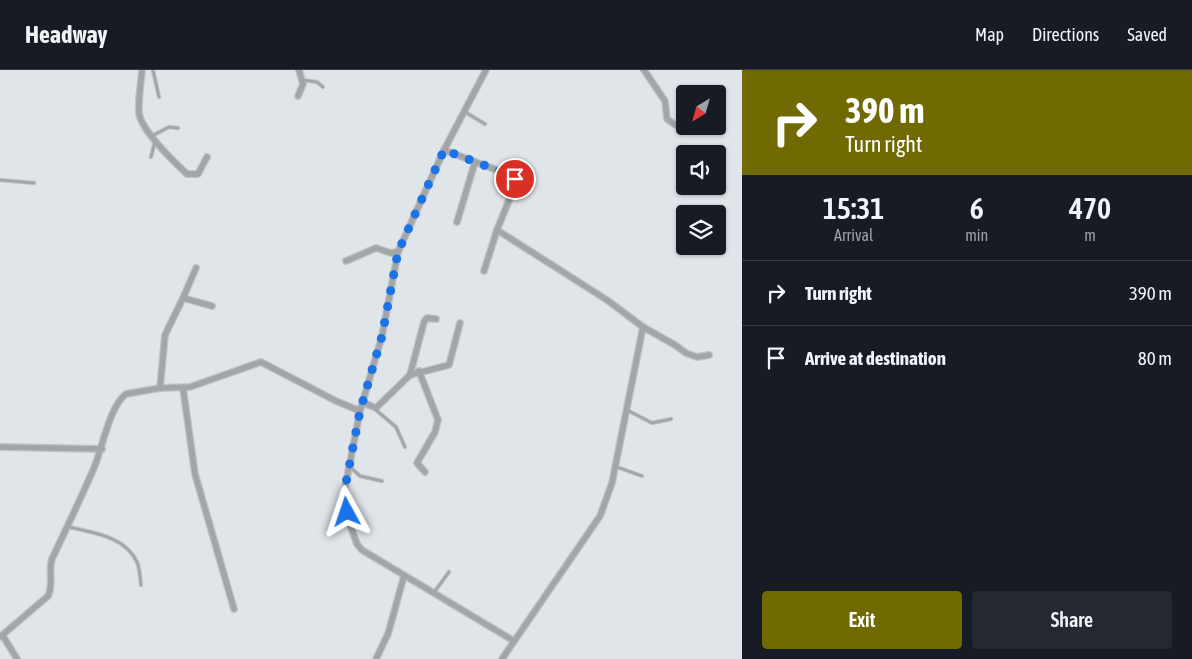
<!DOCTYPE html>
<html lang="en">
<head>
<meta charset="utf-8">
<style>
  body { margin:0; font-family:"Asap Condensed",sans-serif; background:#242831; color:#f1f3f6; height:100vh; display:flex; flex-direction:column; font-size:19px; white-space:nowrap }
  * { box-sizing:border-box; margin:0 }
  p { font-size:16px; color:#9ea1a6 }
  .icon { flex:none; width:28px; height:28px; fill:none; stroke:currentColor; stroke-width:2; stroke-linecap:round; stroke-linejoin:round }
  .map { position:relative; flex:1; overflow:hidden }
  .panel { display:flex; flex-direction:column; background:#171b24; width:450px }
  .panel>* { flex:none }
  .banner { background:#716a03; color:#fff; overflow:hidden }
  .needle { width:32px; rotate:217deg }
  .fabs { position:absolute; left:676px; top:15px; display:grid; gap:10px }
  .fabs a { display:grid; place-items:center; width:50px; height:50px; border-radius:5px; background:#171b24; box-shadow:0 1px 4px #0004; font-size:25px }
  .pin { position:absolute; display:grid; place-items:center; width:42px; height:42px; color:#fff; margin:-21px; border:2px solid #fff; border-radius:50%; box-shadow:0 1px 5px #0007 }
  .me { position:absolute; width:55px; margin:-28px; rotate:355deg; stroke-linejoin:round; filter:drop-shadow(0 0 4px #0008) }
  .turn { display:flex; align-items:center; gap:18px; height:105px; padding:0 20px; font-size:22px }
  .turn .icon { width:65px; height:65px; stroke-width:2.5 }
  .turn b { display:block; font-size:35px; line-height:42px }
  .eta { display:flex; justify-content:space-evenly; align-items:center; height:85px; text-align:center }
  .eta b { font-size:30px; font-weight:600; line-height:35px }
  .button { display:flex; gap:10px; margin-top:auto; padding:10px 20px }
  .button a { flex:1; height:58px; border-radius:5px; background:#716a03; color:#fff; font-size:20px; font-weight:600; line-height:58px; text-align:center }
  .button a+a { background:#242831; color:#f1f3f6 }
  ul { padding:0; list-style:none }
  li { display:flex; align-items:center; gap:15px; height:65px; padding:0 20px; border-top:1px solid #363941 }
  li div { flex:1 }
  li b { display:block; font-size:19px }
  li em { font-style:normal }
  header { display:flex; align-items:center; gap:30px; box-sizing:border-box; height:70px; padding:0 25px; background:#171b24; border-bottom:1px solid #363941 }
  header strong { font-size:24px }
  nav { display:flex; gap:28px; margin-inline-start:auto; font-size:18px }
  main { display:flex; flex:1; min-height:0 }
  .map>svg:first-child { display:block }
</style>
</head>
<body>
<header>
<strong>Headway</strong>
<nav><a>Map</a><a>Directions</a><a>Saved</a></nav>
</header>
<main>
<div class="map">
<svg width="742" height="589" viewBox="0 0 742 589">
  <rect width="100%" height="100%" fill="#e0e5ea"/>
  <g fill="none" stroke-linecap="round" stroke-linejoin="round">
    <g stroke="#bfc3c8" stroke-width="4.5">
      <g id="service">
        <polyline points="153,0 159,27"/>
        <polyline points="303,10 317,12 323,17"/>
        <polyline points="465,42 485,54"/>
        <polyline points="679,57 680,61 687,62"/>
        <polyline points="152,66 169,57 178,58"/>
        <polyline points="151,87 155,71"/>
        <polyline points="0,110 34,113"/>
        <polyline points="376,340 396,357 405,377"/>
        <polyline points="627,340 652,353 671,349"/>
        <polyline points="350,397 360,406 382,411"/>
        <polyline points="617,397 642,406"/>
        <path d="M69,457C93,463 125,466 137,492C140,499 140,508 141,515"/>
        <polyline points="435,521 449,502"/>
      </g>
    </g>
    <g stroke="#bfc3c8" stroke-width="8">
      <g id="minor">
        <path d="M142,0C141,14 138,29 139,43C141,60 174,92 187,104H198L207,87"/>
        <polyline points="486,0 444,80 398,182 382,266 360,341 345,418 349,452 357,474 362,480 514,571"/>
        <polyline points="644,0 665,31 667,49 677,56 685,50"/>
        <polyline points="298,26 303,14 299,0"/>
        <polyline points="444,80 510,105 516,113 497,160 607,230 643,257 612,413 600,446 502,589"/>
        <polyline points="457,152 475,92"/>
        <polyline points="346,191 376,178 391,183 398,182"/>
        <polyline points="484,201 497,160"/>
        <polyline points="183,228 196,198"/>
        <polyline points="643,257 675,275 686,283 697,287 709,285"/>
        <polyline points="419,301 438,350 435,362 417,393 425,402"/>
        <polyline points="410,305 424,252 427,248 436,249"/>
        <polyline points="160,318 165,265 183,228 212,236"/>
        <polyline points="183,318 195,404 234,539"/>
        <polyline points="364,333 376,338 410,305 449,295 460,253"/>
        <polyline points="0,377 102,379"/>
        <polyline points="3,566 17,589"/>
        <path d="M0,567L48,526C54,514 48,501 52,489C66,459 81,428 94,398C102,379 110,335 126,324L160,318L190,317L261,292L336,331L360,341"/>
        <polyline points="376,589 388,564 404,506"/>
      </g>
    </g>
    <use href="#service" stroke="#a3a5a7" stroke-width="2.5"/>
    <use href="#minor" stroke="#a3a5a7" stroke-width="5.5"/>
  </g>
  <g fill="none" stroke-linecap="round" stroke-linejoin="round">
    <polyline stroke="#1a73e8" stroke-width="9" stroke-dasharray="0 16.2" points="347,442 345,418 360,341 382,266 398,182 444,80 510,105 515,109"/>
  </g>
</svg>
<div class="fabs">
<a><svg class="needle" viewBox="-14 -14 28 28"><path d="M0-13l5 13h-10z" fill="#e53935"/><path d="M0 13l5-13h-10z" fill="#9ea1a6"/></svg></a>
<a><svg class="icon" aria-label="sound" viewBox="0 0 24 24"><path d="M4 9h4l5-4v14l-5-4H4zM17 9q2 3 0 6"/></svg></a>
<a><svg class="icon" aria-label="layers" viewBox="0 0 24 24"><path d="M12 4l9 5-9 5-9-5zM3 14l9 5 9-5"/></svg></a>
</div>
<div class="pin" style="left:515px;top:109px;background:#d93025"><svg class="icon" aria-label="arrive" viewBox="0 0 24 24"><path d="M6 21V4h12l-3 4 3 4H6"/></svg></div>
<svg class="me" style="left:347px;top:442px" viewBox="-20 -20 40 40"><path d="M0-17L14 15 0 8-14 15z" fill="#1a73e8" stroke="#fff" stroke-width="4"/></svg>
</div>
<section class="panel">
<div class="banner">
<div class="turn"><svg class="icon" aria-label="right" viewBox="0 0 24 24"><path d="M7 20v-9h11M14 6l5 5-5 5"/></svg><div><b>390 m</b>Turn right</div></div>
</div>
<div class="eta">
<div><b>15:31</b><p>Arrival</p></div>
<div><b>6</b><p>min</p></div>
<div><b>470</b><p>m</p></div>
</div>
<ul>
<li><svg class="icon" aria-label="right" viewBox="0 0 24 24"><path d="M7 20v-9h11M14 6l5 5-5 5"/></svg><div><b>Turn right</b></div><em>390 m</em></li>
<li><svg class="icon" aria-label="arrive" viewBox="0 0 24 24"><path d="M6 21V4h12l-3 4 3 4H6"/></svg><div><b>Arrive at destination</b></div><em>80 m</em></li>
</ul>
<div class="button"><a>Exit</a><a>Share</a></div>
</section>
</main>
</body>
</html>
